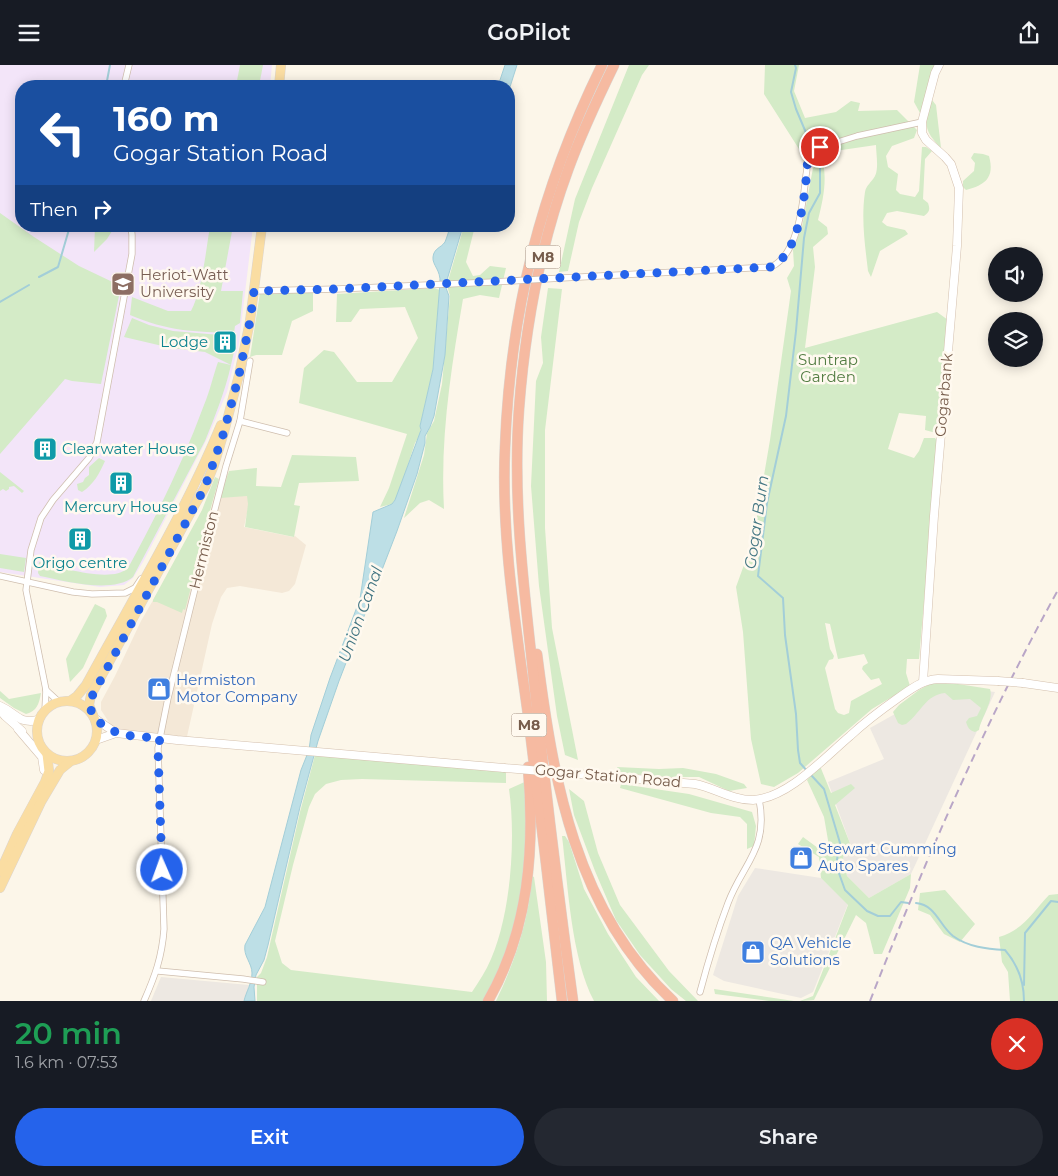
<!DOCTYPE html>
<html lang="en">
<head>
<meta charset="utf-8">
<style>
  body { margin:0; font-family:Montserrat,sans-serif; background:#242831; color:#f1f3f6; height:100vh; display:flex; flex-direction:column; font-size:19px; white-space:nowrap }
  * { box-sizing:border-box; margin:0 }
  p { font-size:16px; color:#9ea1a6 }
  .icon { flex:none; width:28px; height:28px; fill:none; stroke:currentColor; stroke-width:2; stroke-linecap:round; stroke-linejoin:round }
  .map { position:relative; height:936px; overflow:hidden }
  .sheet { display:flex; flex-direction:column; background:#171b24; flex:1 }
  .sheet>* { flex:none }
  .top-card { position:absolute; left:15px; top:15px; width:500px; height:152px; border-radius:20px; box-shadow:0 2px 12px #0003; background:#1a4fa0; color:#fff; overflow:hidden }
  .controls { position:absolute; left:988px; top:182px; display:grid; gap:10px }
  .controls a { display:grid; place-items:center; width:55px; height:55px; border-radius:50%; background:#171b24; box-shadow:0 2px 12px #0003; font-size:25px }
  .pin { position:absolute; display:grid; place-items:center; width:42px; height:42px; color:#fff; margin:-21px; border:2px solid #fff; border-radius:50%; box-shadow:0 1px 5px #0007 }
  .me { position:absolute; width:55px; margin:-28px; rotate:358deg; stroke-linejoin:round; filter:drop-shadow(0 0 4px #0008) }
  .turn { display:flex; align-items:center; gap:18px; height:105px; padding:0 15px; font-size:22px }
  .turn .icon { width:65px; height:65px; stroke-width:2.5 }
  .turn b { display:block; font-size:35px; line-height:42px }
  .then { display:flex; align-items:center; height:48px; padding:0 15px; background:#0003; gap:10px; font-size:19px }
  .round { display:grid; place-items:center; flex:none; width:52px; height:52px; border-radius:26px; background:#242831 }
  .overview { display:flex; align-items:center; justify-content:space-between; height:85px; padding:0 15px }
  h1 { font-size:30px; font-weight:600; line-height:38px; color:#1e9e55 }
  .button { display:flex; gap:10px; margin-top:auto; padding:10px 15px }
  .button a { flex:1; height:58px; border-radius:30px; background:#2563eb; color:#fff; font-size:20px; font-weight:600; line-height:58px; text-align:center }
  .button a+a { background:#242831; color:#f1f3f6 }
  header { display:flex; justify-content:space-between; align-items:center; height:65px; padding:0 15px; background:#171b24; font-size:22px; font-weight:600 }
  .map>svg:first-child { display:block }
</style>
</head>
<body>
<header><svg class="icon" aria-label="menu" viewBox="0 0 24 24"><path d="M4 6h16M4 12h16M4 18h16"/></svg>GoPilot<svg class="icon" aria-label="share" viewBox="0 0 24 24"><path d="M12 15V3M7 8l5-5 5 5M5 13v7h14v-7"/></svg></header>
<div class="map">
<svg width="1058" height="936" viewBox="0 0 1058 936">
  <rect width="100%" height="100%" fill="#fcf6e9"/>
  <polygon fill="#f4e8d7" points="221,407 254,416 244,462 293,472 295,471 306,480 295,519 289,526 282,528 240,521 227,523 221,532 212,559 186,676 116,668 101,645 101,637 115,611 141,556 178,492 196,499"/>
  <g fill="#ede8e2">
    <polygon points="938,620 995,627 911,809 869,833 847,811 843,792 851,781 828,717 884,694 870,663 895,649"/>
    <polygon points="755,803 821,813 848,839 813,927 801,933 724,916 713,910 738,831"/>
    <polygon points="161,912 249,920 244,936 151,936"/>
  </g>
  <polygon fill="#f3e5f9" points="0,0 272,0 270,21 21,21 21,161 253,161 239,278 227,327 208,372 143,497 133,513 124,520 100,522 0,507"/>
  <g fill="#d4ebc7" fill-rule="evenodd">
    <polygon points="240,0 263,0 259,21 236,21"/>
    <polygon points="629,0 649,0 642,10 592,123 579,157 568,206 559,207 575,134"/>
    <path d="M765,0H799L794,26L805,53L836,47L851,36L860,38L858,46L897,45L917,65L914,73L892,81L886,91L888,102L898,109L896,125L900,129L915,132L919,126L922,82H926L932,86L925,94L923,134L928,138C930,144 930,147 924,151L897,146L887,148L882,157L887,161L905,165L908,169L880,186L871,212L868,206C865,180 861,154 865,127C866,120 872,117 875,111C879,103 876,88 876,80L828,87L818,76L799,84L764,29Z"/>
    <polygon points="920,0 936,0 922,45 920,48 914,37"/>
    <path d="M932,35L936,40L941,83C923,65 924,58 932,35Z"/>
    <path d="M974,88L983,89L989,91C995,113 985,120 966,125L963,122V116L974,106L975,98L971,93Z"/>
    <path d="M823,97C827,117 823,135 818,155L827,162L828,169L813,182L815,202L805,283L937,247L948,255L944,299L941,300L943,303L938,366L936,368L925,365L926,351L899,348L888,384L914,393L919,386L924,373H935L938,377L919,594H907L906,608L910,621L872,644L798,708L774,722L761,719L751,674L743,567L736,522L753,475L770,375L791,226L787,213L794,201L793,185L802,162L813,103ZM825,558L830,559L838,594L864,589L868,598L863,601L862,604L871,615L879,613L882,619L851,636L849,648L844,650L838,648L835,644L825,603L829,595L833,594L834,591L830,584Z"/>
    <polygon points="0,148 34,172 79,201 121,221 101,319 72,316 65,314 0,389"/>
    <polygon points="95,161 111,161 112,166 107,174 94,187"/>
    <path d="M210,161H233L221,226H243L240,258L235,261L234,268C195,267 167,266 130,250L132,232L168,246H191C202,226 206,185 210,161Z"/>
    <path d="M464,161H475L466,197L473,211L480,210L490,201L506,203L499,233L480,230L463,234C451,304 440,373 444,444L429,435L420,438L404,453L424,390L427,368L434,356L442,319L450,231L448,224V216Z"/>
    <polygon points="434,223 440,225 433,304 420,361 420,370 415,378 398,430 392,439 380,442 389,423 407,369 299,338 304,303 324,285 334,287 357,317 392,317 418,273 405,242 360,244 351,257 336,257 337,229"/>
    <polygon points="548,223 562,224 545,365 545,463 552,563 578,695 565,690 557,651 539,521 531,421 536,316 543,298 541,272"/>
    <polygon points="260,228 313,228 313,246 292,256 282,290 256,290 250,292"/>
    <polygon points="132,253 149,260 173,266 220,270 219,282 231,284 231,277 236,278 231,300 205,287 171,283 124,272"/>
    <path d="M218,297L231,300C225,327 215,351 205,376L133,512C112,529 65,516 40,511L38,508L39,497C61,502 111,519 128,503C157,450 183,397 204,340C210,326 213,311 218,297Z"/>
    <polygon points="292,390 356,392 359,416 299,418 294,440 300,441 294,472 245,462 248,439 247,431 220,433 229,406 257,403 256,421 281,422"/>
    <path d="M99,393L105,396C99,409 94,419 82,427L78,425L77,419L83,417L85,413L89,410V402Z"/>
    <polygon points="0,400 0,407 24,426 22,428 14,421 9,422 9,424 6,426 3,424 0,426"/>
    <polygon points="215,412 219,414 194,502 196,503 185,545 183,544 182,548 157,537 153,537 153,535 202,445"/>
    <polygon points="0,489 26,493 24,507 0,503"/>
    <polygon points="95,539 105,544 107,551 83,603 70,617 66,594"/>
    <path d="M945,617L990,624C994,636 981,653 979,665L975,667C969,665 968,663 966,657L969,653L977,651L981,643L970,634L953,635L945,628C925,630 921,648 906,659L902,660L898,658L893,647L899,640L919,625L930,619Z"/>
    <path d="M0,626L9,634L41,628C39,639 37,646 26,649L14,643L0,633Z"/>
    <path d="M315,690L506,706V718L362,714L341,715L326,719L315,729L309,742L293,800L275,876L282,898L291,905L472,927C479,916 486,906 491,894C511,848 516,773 509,724L529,715L526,828L488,936H257V912L261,908L267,892L300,747Z"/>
    <polygon points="820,701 831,728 851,719 855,723 835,740 851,781 843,792 847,811 869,833 911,809 910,823 882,889 874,889 866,858 856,850 814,935 800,936 813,931 848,840 821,813 819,792 798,779 803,772 822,786 829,781 824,752 807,715"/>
    <polygon points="617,702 659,704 683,703 716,709 744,719 747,723 729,726 699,712 659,712 620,707"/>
    <polygon points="621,719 689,729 752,747 756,761 754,781 747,784 747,759 740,752 711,748 620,723"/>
    <polygon points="569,724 584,736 598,788 620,840 669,906 698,936 686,936 671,924 640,890 616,855 595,806 574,750"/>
    <path d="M562,771H565L569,777L584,824L608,869L636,912L659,936H594C571,892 568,821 562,771Z"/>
    <path d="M532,811L534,812L546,897L547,936H496C515,897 529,854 532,811Z"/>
    <polygon points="945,825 975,859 960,877 944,869 930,850 918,845 920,828"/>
    <path d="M1058,829V936H1010L1008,907L1002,897L999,872C1023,865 1032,848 1049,830Z"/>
    <polygon points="714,924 794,936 769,936 715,929"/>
  </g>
  <g fill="#bddfe6" stroke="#a3ced8">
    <polygon points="505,0 517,0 509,25 509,21 498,21"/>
    <path d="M450,161H463L447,215L446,223L449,231L445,290L434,351L430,362L425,371V378L417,409L397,466L339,616L318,676L300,742L268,880L264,895L256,910L254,922L255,936H244C246,927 252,918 252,908C252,898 243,891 245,880L265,842L301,705L309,685L311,670L330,613L360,534L373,447L392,439L395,435L421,365L420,361L433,304L440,218C441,205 432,200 433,192C434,183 441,183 445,177C447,172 449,166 450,161Z"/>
  </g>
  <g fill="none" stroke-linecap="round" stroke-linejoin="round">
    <g stroke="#a3ced8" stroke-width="2">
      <polyline points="795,0 796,3 791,27 796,44 820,101 820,128 809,148 804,173 796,266 786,351 767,438 758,511 783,533 785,570 796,649 798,685 800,698 808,707"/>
      <polyline points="106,21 110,0"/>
      <polyline points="39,212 58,202 70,161"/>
      <polyline points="0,237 29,220"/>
      <polyline points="811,710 824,724 840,778 836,800 845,825 867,846 878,851 890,851 901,837 908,838"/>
      <path d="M916,838C936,840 939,860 953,871C968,882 987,884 1005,885C1018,900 1024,916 1024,936"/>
      <polyline points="1024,920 1025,868 1051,836 1058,837"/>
    </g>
    <g stroke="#cfbeae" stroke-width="7">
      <g id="street">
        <polyline points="124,21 129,0"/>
        <path d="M562,213L771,202C799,189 803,137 806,110C808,102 806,94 809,86L857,71L922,57"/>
        <polyline points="254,226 337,224 493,217"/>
        <polyline points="240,356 287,368"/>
        <polyline points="0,511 73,527 92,529 125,528 135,523 141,514"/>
        <polyline points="46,625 59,637"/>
        <polyline points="45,645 46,625 26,525 31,485 41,453 53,435 89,393 97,377 132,189 132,170 131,161"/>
        <polyline points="158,906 243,914 263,917"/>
        <path d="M700,927C708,897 717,867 728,838C743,798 769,784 759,734"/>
        <path d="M144,936C155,911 162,892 164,864L158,683L168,633L208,471L226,401L240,356L250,296"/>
      </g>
    </g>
    <g stroke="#d4c0ae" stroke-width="9">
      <g id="secondary">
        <polyline points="923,617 934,451 957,181 959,123 951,99 945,92 926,75 922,68 922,57 935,8 939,0"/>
        <polyline points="1023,618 1058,623"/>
        <path d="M0,641C18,649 17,659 39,655"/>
        <polyline points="0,645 5,651 22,666"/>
        <polyline points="94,653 116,668"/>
        <polyline points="18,664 42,692 44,705"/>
        <polyline points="96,675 116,668 177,675 504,703"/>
        <path d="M579,709L695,719C715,723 732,735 753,735C788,733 824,693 850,671C865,657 881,645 898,633C911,624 922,615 938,614L998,616"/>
      </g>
    </g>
    <g stroke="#dcd5d0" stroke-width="10">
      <g id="primary">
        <polyline points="279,21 281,0"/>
        <path d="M70,636L77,631L86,620C132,535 184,450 221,360"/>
        <circle cx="67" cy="666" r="30"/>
        <polyline points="93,650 89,640 91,630 193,443 205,422 214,400 224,367 239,310 250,256 262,161"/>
        <polyline points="0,807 17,769 45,717 49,706 47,689"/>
        <polyline points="0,823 41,737 60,705 71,696"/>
      </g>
    </g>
    <g stroke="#dcd5d0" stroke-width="11">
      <g id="highway">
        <path d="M537,589C553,715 575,845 673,936"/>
        <path d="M488,936C529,865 535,783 528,702"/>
        <path d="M562,936C551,841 540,745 528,650C516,562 501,472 505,383C510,245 541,124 602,0"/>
        <path d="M573,936C557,820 543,705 531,588C522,507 513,426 519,344C525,264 540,181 568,105C581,69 597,35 614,0"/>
      </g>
    </g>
    <use href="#street" stroke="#fff" stroke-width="5.5"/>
    <use href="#secondary" stroke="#fff" stroke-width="8"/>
    <use href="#primary" stroke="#fadda2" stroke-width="9"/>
    <use href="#highway" stroke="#f6baa1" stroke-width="10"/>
    <path stroke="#b9a6c7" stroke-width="2" stroke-dasharray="8 5" stroke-linecap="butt" d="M870,936C925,796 985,657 1058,525"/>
    <g stroke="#cfbeae" stroke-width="7" stroke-linecap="butt">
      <polyline id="street-bridge" points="493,217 562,213"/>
    </g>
    <g stroke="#d4c0ae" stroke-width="9" stroke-linecap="butt">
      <g id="secondary-bridge">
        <polyline points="998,616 1023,618"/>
        <polyline points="504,703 579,709"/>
      </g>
    </g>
    <use href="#street-bridge" stroke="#fff" stroke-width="5.5"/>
    <use href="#secondary-bridge" stroke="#fff" stroke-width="8"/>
  </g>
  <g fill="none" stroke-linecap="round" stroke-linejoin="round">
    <path stroke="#2563eb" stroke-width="9" stroke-dasharray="0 16.2" d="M162,805L158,684L160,673C147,672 127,672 116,667C102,662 88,650 90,635L205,422L224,367L239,310L250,256L254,226L337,224L771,202C802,188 806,120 808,90L812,85L820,82"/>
  </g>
  <defs>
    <g id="university-square" transform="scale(1.25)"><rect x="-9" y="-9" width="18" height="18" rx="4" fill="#8d6e63" stroke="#fff9ef"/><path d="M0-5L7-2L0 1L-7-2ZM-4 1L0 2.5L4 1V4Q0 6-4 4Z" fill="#fff"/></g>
    <g id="building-square" transform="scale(1.25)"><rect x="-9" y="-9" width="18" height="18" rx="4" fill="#0f9aa8" stroke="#fff9ef"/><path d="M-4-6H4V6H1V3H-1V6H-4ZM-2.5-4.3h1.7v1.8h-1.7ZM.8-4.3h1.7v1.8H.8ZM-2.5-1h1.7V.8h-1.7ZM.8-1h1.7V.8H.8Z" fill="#fff"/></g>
    <g id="shop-square" transform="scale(1.25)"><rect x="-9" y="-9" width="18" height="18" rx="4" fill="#3f7fe0" stroke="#fff9ef"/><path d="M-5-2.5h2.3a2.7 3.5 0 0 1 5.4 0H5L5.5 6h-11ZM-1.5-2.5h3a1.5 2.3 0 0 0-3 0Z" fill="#fff"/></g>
  </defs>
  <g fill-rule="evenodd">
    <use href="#university-square" x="123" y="219"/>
    <use href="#building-square" x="225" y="277"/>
    <use href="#building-square" x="45" y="384"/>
    <use href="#building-square" x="121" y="418"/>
    <use href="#building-square" x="80" y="474"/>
    <use href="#shop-square" x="159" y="624"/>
    <use href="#shop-square" x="801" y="793"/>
    <use href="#shop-square" x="753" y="887"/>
  </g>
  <g text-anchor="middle" stroke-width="5" stroke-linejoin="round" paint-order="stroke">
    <g fill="#fff9ef" stroke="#a08c7d" stroke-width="1">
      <rect x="525.5" y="180.5" width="35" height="23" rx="4"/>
      <rect x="511.5" y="648.5" width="35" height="23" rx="4"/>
    </g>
    <g font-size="14" font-weight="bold" fill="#775d4c">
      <text x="543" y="197">M8</text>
      <text x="529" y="665">M8</text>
    </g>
    <g font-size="15" fill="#785e54" stroke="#fff9ef" text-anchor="start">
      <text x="140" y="215">Heriot-Watt<tspan x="140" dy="17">University</tspan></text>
    </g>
    <g font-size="15" fill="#0d838f" stroke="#fff9ef">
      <text x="208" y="282" text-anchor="end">Lodge</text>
      <text x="62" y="389" text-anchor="start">Clearwater House</text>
      <text x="121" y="447">Mercury House</text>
      <text x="80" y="503">Origo centre</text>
    </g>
    <g font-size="15" fill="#537d43" stroke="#fff9ef">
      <text x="828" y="300">Suntrap<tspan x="828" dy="17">Garden</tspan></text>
    </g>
    <g font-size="15" fill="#775d4c" stroke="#fff9ef">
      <text transform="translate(944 330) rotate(-85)" y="5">Gogarbank</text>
      <text transform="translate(204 485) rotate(-76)" y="5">Hermiston</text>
      <text transform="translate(608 711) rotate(5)" y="5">Gogar Station Road</text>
    </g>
    <g font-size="15" fill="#366cbe" stroke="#fff9ef" text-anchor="start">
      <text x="176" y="620">Hermiston<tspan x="176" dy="17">Motor Company</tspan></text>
      <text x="818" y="789">Stewart Cumming<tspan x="818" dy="17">Auto Spares</tspan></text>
      <text x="770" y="883">QA Vehicle<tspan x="770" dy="17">Solutions</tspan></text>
    </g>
    <g font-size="16" font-style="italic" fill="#437683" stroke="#fff9ef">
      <text transform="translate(756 457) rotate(-82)" y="6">Gogar Burn</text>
      <text transform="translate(360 549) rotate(-70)" y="6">Union Canal</text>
    </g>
  </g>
</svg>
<div class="controls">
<a><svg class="icon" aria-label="sound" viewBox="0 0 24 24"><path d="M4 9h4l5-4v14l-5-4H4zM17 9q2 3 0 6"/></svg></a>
<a><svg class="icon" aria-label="layers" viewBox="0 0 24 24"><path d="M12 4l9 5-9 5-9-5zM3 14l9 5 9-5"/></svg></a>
</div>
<div class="pin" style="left:820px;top:82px;background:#d93025"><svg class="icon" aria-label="arrive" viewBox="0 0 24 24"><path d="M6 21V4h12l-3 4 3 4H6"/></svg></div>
<svg class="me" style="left:162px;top:805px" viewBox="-20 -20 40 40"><circle r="17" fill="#2563eb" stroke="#fff" stroke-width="3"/><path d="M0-11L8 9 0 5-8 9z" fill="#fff"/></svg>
<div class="top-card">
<div class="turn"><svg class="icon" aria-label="left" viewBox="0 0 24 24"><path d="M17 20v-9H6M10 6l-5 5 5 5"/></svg><div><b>160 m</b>Gogar Station Road</div></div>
<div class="then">Then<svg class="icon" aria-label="right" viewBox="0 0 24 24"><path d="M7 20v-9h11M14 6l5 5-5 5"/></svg></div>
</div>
</div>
<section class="sheet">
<div class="overview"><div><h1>20 min</h1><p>1.6 km · 07:53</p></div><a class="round" style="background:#d93025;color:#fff"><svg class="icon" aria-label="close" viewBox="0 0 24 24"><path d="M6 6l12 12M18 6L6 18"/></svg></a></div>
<div class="button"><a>Exit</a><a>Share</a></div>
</section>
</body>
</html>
